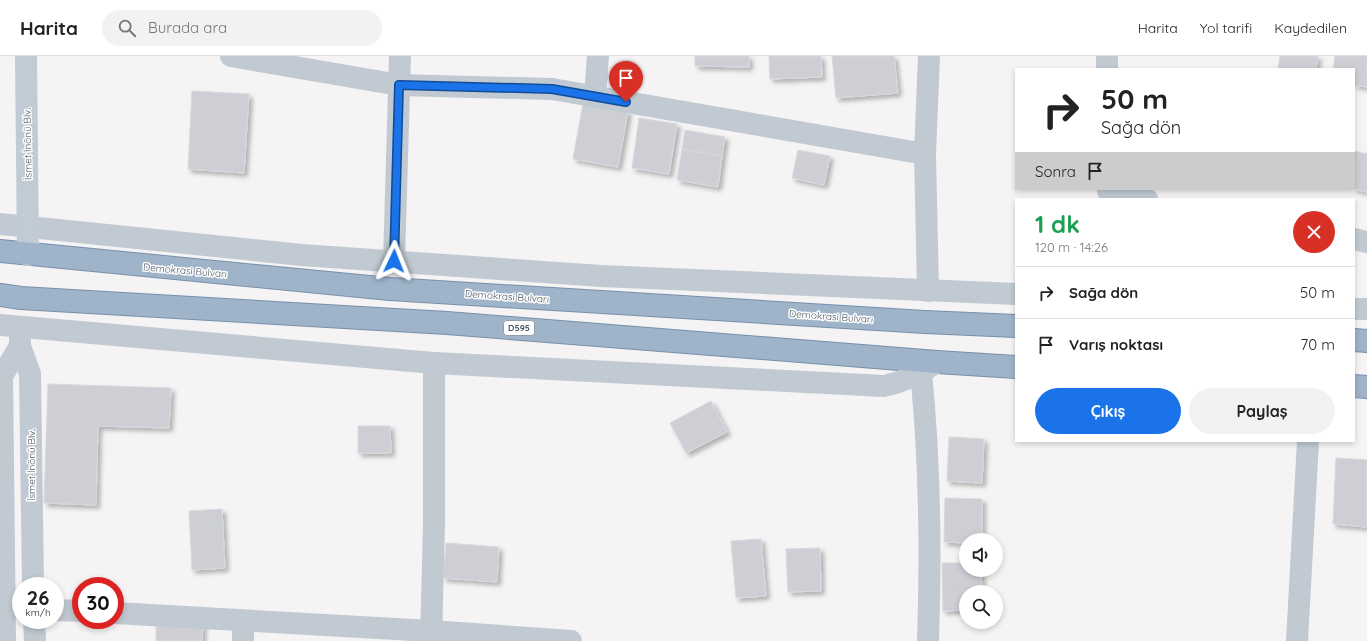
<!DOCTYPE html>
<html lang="tr">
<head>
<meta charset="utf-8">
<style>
  body { margin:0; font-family:Quicksand,sans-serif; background:#f2f2f2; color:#222; height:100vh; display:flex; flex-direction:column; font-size:15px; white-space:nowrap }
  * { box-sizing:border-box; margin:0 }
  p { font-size:13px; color:#767676 }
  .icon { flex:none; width:22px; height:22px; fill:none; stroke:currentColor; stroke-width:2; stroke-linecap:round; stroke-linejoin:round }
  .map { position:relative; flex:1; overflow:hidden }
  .drawer { position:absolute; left:1015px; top:142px; width:340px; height:244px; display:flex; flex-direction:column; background:#fff; border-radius:0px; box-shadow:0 2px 6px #0003 }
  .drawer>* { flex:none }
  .banner { position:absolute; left:1015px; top:12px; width:340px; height:122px; border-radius:0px; box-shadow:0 2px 6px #0003; background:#fff; color:#222; overflow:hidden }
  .fabs { position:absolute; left:959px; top:477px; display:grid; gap:8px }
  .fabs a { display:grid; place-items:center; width:44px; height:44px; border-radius:50%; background:#fff; box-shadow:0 2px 6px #0003; font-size:20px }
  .speed { position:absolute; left:12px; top:521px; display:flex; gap:8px; font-size:20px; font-weight:700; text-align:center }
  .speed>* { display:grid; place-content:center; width:52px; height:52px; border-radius:50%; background:#fff; box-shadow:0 2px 6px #0003; line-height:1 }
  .speed small { font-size:10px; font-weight:400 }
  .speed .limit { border:6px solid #d22; background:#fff; color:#111 }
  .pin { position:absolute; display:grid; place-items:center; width:34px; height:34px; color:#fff; margin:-41px -17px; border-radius:50% 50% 50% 0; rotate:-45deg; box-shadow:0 0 4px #0007 }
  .pin .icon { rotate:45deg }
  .me { position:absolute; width:44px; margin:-22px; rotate:2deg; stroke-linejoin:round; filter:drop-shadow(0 0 3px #0008) }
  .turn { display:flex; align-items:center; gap:14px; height:84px; padding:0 20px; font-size:18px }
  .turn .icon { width:52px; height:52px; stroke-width:2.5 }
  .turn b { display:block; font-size:28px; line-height:34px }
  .then { display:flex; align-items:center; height:38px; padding:0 20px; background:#0003; gap:8px; font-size:15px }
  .round { display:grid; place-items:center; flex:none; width:42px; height:42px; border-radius:21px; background:#f2f2f2 }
  .head { display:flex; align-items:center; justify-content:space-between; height:68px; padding:0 20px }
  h1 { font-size:24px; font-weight:700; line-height:30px; color:#1e9e55 }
  .action { display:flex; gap:8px; margin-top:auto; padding:8px 20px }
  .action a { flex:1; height:46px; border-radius:24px; background:#1a73e8; color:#fff; font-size:16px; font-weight:700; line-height:46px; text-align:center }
  .action a+a { background:#f2f2f2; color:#222 }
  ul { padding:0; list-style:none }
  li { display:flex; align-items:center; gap:12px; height:52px; padding:0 20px; border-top:1px solid #e0e0e0 }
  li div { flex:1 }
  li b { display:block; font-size:15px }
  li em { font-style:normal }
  header { display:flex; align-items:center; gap:24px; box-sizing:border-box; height:56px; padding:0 20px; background:#fff; border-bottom:1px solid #e0e0e0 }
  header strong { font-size:19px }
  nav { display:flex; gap:22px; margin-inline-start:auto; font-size:14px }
  .search { width:280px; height:36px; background:#f2f2f2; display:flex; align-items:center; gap:10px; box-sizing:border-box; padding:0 14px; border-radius:22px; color:#767676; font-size:15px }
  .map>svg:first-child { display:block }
</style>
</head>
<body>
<header>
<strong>Harita</strong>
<div class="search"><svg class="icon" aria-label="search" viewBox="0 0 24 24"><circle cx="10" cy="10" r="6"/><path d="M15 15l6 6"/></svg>Burada ara</div>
<nav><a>Harita</a><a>Yol tarifi</a><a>Kaydedilen</a></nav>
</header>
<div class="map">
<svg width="1367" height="585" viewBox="0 0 1367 585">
  <defs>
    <filter id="shadow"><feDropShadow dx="3.5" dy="3.5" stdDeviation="2" flood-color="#0004"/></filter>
  </defs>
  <rect width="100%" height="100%" fill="#f5f3f3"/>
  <g fill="#cdcfd5" stroke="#d7d9de" filter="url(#shadow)">
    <polygon points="695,0 749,0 749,11 695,10"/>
    <polygon points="769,0 821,0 822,21 770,23"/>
    <polygon points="832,0 894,0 898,37 836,42"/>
    <polygon points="1280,0 1318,0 1316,13 1278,13"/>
    <polygon points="1335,0 1367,0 1367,31 1354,29 1354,13 1333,13"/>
    <polygon points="192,35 249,38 244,117 188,113"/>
    <polygon points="583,47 628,55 618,111 573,103"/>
    <polygon points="639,62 677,68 669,118 632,112"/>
    <polygon points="685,74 725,81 722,100 682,93"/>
    <polygon points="682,93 722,100 718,131 677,124"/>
    <polygon points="798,94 830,100 824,129 792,122"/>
    <polygon points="1354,95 1367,98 1367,136 1353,133"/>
    <polygon points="48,328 171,332 169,372 98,370 96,449 44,447"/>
    <polygon points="711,345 727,376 686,397 670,367"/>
    <polygon points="358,370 390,370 391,397 358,397"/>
    <polygon points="949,381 984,383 982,427 947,425"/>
    <polygon points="1336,402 1367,404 1367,471 1333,468"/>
    <polygon points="945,442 982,443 982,484 966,484 966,487 944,486"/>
    <polygon points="222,453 225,512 192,514 189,455"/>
    <polygon points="761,483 766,540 736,542 731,485"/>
    <polygon points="446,487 499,491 497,526 443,522"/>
    <polygon points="820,492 821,535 788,536 786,493"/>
    <polygon points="942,507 966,507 966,514 981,514 982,536 966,536 966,554 943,555"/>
    <polygon points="156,566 203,568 202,585 156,585"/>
  </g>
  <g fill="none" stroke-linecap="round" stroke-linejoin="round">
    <g stroke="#7690ad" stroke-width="24">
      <g id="trunk">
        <polyline points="0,195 390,233 925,266 1016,270"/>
        <polyline points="0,239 21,242 447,267 937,306 1016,311"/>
        <polyline points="1354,284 1367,285"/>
        <polyline points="1354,330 1367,331"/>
      </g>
    </g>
    <g stroke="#c1cad2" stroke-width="22">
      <polyline points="231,0 399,29 552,33 925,98"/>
      <polyline points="1107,0 1107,13"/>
      <polyline points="595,41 598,0"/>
      <polyline points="1108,135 1147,143"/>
      <polyline points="0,168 302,199 601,220 1016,238"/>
      <polyline points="1354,183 1367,186"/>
      <polyline points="394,205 400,0"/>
      <polyline points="928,235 925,98 929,0"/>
      <polyline points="1354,253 1367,253"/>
      <path d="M0,269L434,307L884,330C904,326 920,318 937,306"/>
      <polyline points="20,281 20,290 30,318 33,530"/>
      <path d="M921,317C930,406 931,496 928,585"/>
      <polyline points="55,554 81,555"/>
      <polyline points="115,557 431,575 571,585"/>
      <polyline points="34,564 35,585"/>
      <polyline points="5,585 2,320 20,290"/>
      <polyline points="243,585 243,565"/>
      <polyline points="431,585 434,468 434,307"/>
      <polyline points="1297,585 1308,385"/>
    </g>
    <polyline stroke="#c1cbd6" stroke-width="22" points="26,0 28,199"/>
    <use href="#trunk" stroke="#9fb4c9" stroke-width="22"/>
  </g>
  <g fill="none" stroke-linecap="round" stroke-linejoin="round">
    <g stroke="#114b97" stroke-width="10">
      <polyline id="route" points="394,205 399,29 552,33 626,46"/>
    </g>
    <use href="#route" stroke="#1a73e8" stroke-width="7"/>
  </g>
  <g text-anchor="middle" stroke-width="3" stroke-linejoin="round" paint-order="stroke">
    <rect fill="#fff" stroke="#808990" stroke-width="1" x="504" y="265" width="30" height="14" rx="3"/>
    <g font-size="9" font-weight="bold" fill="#4a5661">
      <text x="519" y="275">D595</text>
    </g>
    <g font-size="10" fill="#4a5661" stroke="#fff">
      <text transform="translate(27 88) rotate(-91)" y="4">İsmet İnönü Blv.</text>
      <text transform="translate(185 214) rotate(5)" y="4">Demokrasi Bulvarı</text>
      <text transform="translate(507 240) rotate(4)" y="4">Demokrasi Bulvarı</text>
      <text transform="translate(831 260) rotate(4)" y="4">Demokrasi Bulvarı</text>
      <text transform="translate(31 409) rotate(-90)" y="4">İsmet İnönü Blv.</text>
    </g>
  </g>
</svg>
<div class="fabs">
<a><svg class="icon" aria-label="sound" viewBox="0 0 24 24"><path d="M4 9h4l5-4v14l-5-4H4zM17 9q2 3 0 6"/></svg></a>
<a><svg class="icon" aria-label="search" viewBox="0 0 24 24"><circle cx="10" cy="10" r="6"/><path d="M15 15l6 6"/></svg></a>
</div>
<div class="speed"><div>26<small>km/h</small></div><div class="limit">30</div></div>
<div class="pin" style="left:626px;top:46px;background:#d93025"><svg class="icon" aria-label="arrive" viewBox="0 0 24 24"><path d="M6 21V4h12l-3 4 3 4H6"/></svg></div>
<svg class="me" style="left:394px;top:205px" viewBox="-20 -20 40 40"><path d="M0-17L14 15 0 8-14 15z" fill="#1a73e8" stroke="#fff" stroke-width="4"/></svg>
<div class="banner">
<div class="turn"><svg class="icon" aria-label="right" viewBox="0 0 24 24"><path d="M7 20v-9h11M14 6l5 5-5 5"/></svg><div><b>50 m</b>Sağa dön</div></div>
<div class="then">Sonra<svg class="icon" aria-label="arrive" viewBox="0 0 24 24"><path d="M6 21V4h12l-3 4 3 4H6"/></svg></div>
</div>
<section class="drawer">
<div class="head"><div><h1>1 dk</h1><p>120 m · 14:26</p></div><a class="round" style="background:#d93025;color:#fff"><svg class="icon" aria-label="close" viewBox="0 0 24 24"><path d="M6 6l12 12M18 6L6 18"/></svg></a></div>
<ul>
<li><svg class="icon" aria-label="right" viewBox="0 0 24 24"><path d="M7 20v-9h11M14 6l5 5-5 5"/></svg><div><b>Sağa dön</b></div><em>50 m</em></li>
<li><svg class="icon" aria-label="arrive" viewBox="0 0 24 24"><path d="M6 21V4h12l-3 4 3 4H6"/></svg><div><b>Varış noktası</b></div><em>70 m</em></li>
</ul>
<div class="action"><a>Çıkış</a><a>Paylaş</a></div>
</section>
</div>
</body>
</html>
